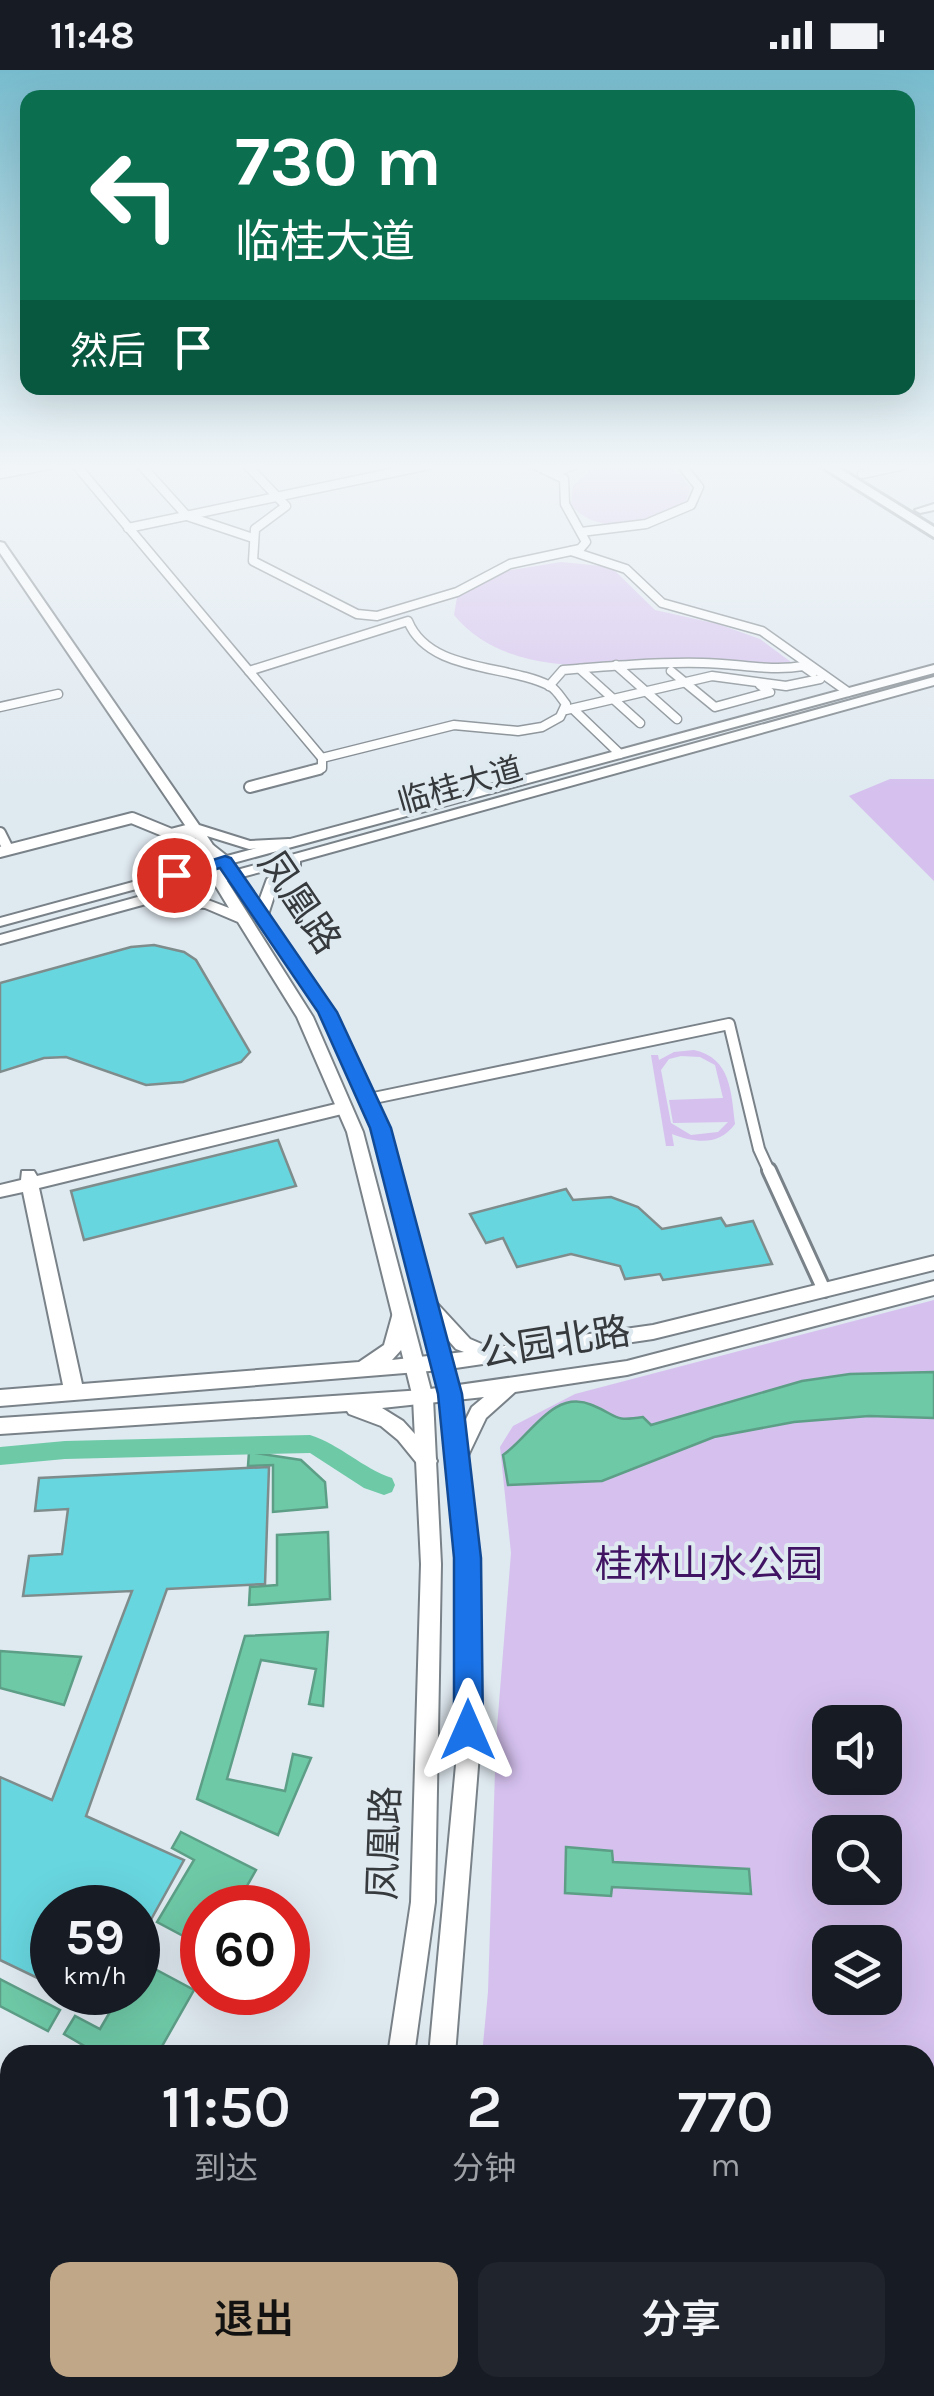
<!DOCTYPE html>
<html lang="zh">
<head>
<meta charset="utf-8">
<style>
  body { margin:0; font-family:Karla,"Noto Sans SC",sans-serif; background:#20242c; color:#f1f3f6; height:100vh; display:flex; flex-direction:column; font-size:38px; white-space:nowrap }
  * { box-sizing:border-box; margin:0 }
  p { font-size:32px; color:#9ea1a6 }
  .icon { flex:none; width:55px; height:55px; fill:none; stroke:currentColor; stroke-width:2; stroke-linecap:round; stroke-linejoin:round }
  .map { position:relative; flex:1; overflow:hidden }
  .sheet { position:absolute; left:0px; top:1975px; width:935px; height:352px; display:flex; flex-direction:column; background:#171b24; border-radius:30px 30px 0 0; box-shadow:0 10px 40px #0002 }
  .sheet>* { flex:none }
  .banner { position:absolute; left:20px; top:20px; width:895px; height:305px; border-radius:20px; box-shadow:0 10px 40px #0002; background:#0b6e4f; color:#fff; overflow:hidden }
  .fabs { position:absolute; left:812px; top:1635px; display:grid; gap:20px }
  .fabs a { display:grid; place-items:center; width:90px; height:90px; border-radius:20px; background:#171b24; box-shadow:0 10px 40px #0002; font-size:50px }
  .speed { position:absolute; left:30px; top:1815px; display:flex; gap:20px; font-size:50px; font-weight:700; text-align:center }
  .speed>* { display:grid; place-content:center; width:130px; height:130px; border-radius:50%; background:#171b24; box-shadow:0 10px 40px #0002; line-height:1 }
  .speed small { font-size:25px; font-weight:400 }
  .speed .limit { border:15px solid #d22; background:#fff; color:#111 }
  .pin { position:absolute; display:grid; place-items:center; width:85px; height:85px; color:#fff; margin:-42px; border:5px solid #fff; border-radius:50%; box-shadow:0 2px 10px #0007 }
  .me { position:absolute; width:110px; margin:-55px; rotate:0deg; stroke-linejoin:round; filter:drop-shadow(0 0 8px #0008) }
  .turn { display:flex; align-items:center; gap:35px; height:210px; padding:0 50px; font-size:45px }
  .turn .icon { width:130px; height:130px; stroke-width:2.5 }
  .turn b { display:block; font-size:70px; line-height:85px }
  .then { display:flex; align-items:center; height:95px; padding:0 50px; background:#0003; gap:20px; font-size:38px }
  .eta { display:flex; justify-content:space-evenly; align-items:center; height:170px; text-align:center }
  .eta b { font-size:60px; font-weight:600; line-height:70px }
  .button { display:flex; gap:20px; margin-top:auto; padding:20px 50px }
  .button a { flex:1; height:115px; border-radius:20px; background:#c0a787; color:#111; font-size:40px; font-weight:600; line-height:115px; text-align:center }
  .button a+a { background:#20242c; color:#f1f3f6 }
  .status { display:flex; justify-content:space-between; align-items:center; height:70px; padding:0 50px; background:#171b24; direction:ltr }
  .status svg { height:28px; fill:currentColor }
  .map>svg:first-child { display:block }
</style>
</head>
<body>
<div class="status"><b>11:48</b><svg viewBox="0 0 49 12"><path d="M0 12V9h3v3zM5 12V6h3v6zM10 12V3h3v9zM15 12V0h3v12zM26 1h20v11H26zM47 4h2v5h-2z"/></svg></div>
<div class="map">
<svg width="934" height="2326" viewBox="0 0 934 2326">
  <rect width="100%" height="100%" fill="#dfe9f0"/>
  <g fill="#d5c0ee" fill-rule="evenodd">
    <path d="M597,395H672L690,418L686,432C653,452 600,469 571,435L573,416Z"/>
    <path d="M561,492L611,497L655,540L718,554L760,569L795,595C777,599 733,592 711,592C628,592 512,616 454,545L457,527L498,502Z"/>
    <polygon points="890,709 934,709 934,811 849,726"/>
    <path d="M694,980C731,988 731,1022 735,1054C719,1076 696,1073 672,1064L674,1076H666L651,985H658L659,990L674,982ZM681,986L700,987L715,995L723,1028L669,1030L673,1053L728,1052L718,1062L691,1065L671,1053L661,1000L669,989Z"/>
    <path d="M934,1230V2326H448L449,2318H925V1985H482L488,1922L496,1670L511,1483L500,1377L513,1356L575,1324ZM830,1652H885V1708H830ZM830,1762H885V1818H830ZM830,1872H885V1928H830Z"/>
  </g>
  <g fill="#6ec9a7" stroke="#5d9e87" stroke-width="2.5">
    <path d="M934,1302V1348L869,1346L794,1352L714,1367L602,1411L508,1415L503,1385C530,1367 553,1318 592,1335C619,1346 612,1352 643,1347L651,1355L802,1311L850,1304Z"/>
    <polygon points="249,1382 301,1390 325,1412 327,1437 273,1442 273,1395 248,1396"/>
    <polygon points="328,1462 330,1529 249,1535 250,1517 277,1515 277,1465"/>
    <polygon points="328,1562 323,1636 309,1634 316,1599 261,1590 227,1709 285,1721 293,1684 311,1688 278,1765 197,1729 245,1566"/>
    <polygon points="0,1581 81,1587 64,1635 0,1618"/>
    <polygon points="181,1762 256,1800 235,1837 202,1838 202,1876 157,1852 194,1790 172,1778"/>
    <polygon points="566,1777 612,1781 613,1792 749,1799 751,1824 612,1817 611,1826 565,1823"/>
    <polygon points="140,1891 194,1920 157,1985 100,1985 64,1964 75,1946 100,1959 121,1923 138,1922"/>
    <polygon points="0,1909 60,1940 48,1961 0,1936"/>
  </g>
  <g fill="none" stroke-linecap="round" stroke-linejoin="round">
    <path fill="#6ec9a7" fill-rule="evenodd" d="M310,1365C341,1375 362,1398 392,1408L395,1415L392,1422L384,1425L364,1418L310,1383L65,1389L0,1395V1377L65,1371Z"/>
  </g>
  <g fill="#68d6df" stroke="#7f8c8c" stroke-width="2.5">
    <polygon points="154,875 184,882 196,890 250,982 241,992 183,1012 146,1015 66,987 44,988 0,1002 0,913 131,877"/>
    <polygon points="278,1070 296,1116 84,1170 71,1121"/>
    <polygon points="566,1119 573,1130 611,1127 638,1137 662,1159 721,1148 726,1156 753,1151 772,1194 663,1210 660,1204 625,1209 620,1196 571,1184 517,1197 503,1168 486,1173 470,1144"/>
    <polygon points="269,1397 265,1514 167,1519 86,1746 184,1790 138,1873 138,1838 52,1838 52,1915 0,1890 0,1707 52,1730 132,1521 23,1526 29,1486 62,1484 68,1439 35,1441 39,1408"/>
  </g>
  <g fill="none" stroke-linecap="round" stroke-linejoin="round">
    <g stroke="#798288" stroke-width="11">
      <g id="street-far2">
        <polyline points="76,395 322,688"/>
        <polyline points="141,395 187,446 253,468"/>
        <polyline points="247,395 286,436 255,459 253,491 357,544 377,546 457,522 510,494 580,479 586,472 565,434 564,409 535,395"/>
        <polyline points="556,402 574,395"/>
        <polyline points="0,404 49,395"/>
        <polyline points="862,404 904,395"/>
        <polyline points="128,458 429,395"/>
        <polyline points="581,462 646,454 691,435 699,417 682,396"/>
        <polyline points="571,481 626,499 662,533 762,561 848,622"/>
        <polyline points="616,595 677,649"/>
        <polyline points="580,599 640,653"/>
        <path d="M249,601L408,551C429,603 508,594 550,616C557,620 561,628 566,634L560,647L542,657L518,661L454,655L322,688"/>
        <polyline points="671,601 715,637 770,622 760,615"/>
        <path d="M549,616L563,600C609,596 656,592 703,593C736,593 770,602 803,596L813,603"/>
        <polyline points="0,637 58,624"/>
        <polyline points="573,639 620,684"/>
        <polyline points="566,640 712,606 786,616 820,609"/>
        <polyline points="309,701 322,698 322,688"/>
      </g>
    </g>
    <g stroke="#798288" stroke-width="14">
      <g id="street-far1">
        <polyline points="250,717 319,699"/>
        <polyline points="0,763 8,779"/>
        <polyline points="0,782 132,748 171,764 194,758"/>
        <polyline points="369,1029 729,954 759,1079 770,1103"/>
      </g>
    </g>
    <g stroke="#798288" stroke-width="18">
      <polyline id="street" points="769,1100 824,1220"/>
    </g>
    <g stroke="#798288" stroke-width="4">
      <g id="secondary">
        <polygon points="934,434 934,440 920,443 915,440"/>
        <path d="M0,472L4,473L199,755L250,771L289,769L296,773L294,776L249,779L207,766L215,778L208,782L203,781L195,768C183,789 159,819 133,818V812L170,787L187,758L0,483Z"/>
        <polygon points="344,1032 350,1034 352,1038 350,1042 39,1118 82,1314 359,1292 384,1275 394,1239 406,1239 409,1244 402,1279 392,1290 464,1282 456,1279 421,1239 418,1234 421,1229 433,1229 470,1269 491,1278 653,1255 934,1186 934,1200 653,1269 442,1300 0,1336 0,1320 63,1315 23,1122 0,1127 0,1115 21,1110 22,1101 34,1101 37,1106"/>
        <polygon points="934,1211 934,1225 627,1305 515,1322 486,1348 464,1394 457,1396 450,1394 447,1388 472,1337 484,1327 382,1338 403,1351 434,1385 437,1391 434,1397 427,1399 420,1397 398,1370 381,1356 349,1344 347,1341 0,1364 0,1348 423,1320 627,1291"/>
      </g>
    </g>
    <g stroke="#798288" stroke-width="4">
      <g id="primary">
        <path d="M934,595V603L233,793L237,800L934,607V615L300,791V796L278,814L268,845L335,942L388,1057L460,1324L477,1488L479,1684L455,1985H429L457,1684V1488L440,1324L372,1057L320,942L231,810L227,811L313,947L363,1062L433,1328L441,1494L435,1832L414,1985H388L411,1832L421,1494L413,1328L347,1062L297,947L238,852L205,838L164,835L157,831L0,874V865L210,807L206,800L0,856V848L203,793V775H213L227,786ZM283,796L267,809L259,831L242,807ZM215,815L229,838L208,830L170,827Z"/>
        <polygon points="0,2031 10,2035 10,2065 0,2061"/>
        <polygon points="0,2098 10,2103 10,2134 0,2129"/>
        <polygon points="176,2318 208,2318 212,2326 180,2326"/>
        <polygon points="234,2318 266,2318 270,2326 238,2326"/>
        <polygon points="333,2318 362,2318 362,2326 332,2326"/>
        <polygon points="377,2318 406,2318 406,2326 376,2326"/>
      </g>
    </g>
    <g stroke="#798288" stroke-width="6">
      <polygon id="highway" points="819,395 834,395 934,457 934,467"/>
    </g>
    <use href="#street-far2" stroke="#fff" stroke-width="8"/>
    <use href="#street-far1" stroke="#fff" stroke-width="10"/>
    <use href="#street" stroke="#fff" stroke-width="12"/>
    <use href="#secondary" fill="#fff" fill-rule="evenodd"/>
    <use href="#primary" fill="#fff" fill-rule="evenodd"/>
    <use href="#highway" fill="#fff" fill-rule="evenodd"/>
  </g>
  <linearGradient id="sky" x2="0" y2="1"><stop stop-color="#77bcce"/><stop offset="0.55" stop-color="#f1f5f8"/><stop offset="1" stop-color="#f1f5f8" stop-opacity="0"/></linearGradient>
  <rect width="934" height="721" fill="url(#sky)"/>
  <polygon fill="#1a73e8" stroke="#114b97" stroke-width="2.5" points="225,786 231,788 337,942 391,1058 462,1324 481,1488 483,1660 479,1670 468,1674 458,1670 454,1660 454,1488 438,1324 370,1058 318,942 220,798 174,811 165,805"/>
  <g text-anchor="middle" stroke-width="8" stroke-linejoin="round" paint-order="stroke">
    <g font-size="32" fill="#363a3d" stroke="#dfe9f0">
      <text transform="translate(460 715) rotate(-16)" y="11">临桂大道</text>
    </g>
    <g font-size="38" fill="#363a3d" stroke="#dfe9f0">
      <text transform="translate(300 832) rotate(56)" y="13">凤凰路</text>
      <text transform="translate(555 1272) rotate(-9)" y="13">公园北路</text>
      <text transform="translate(384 1773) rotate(-88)" y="13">凤凰路</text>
    </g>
    <g font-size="38" fill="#411463" stroke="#dfe9f0">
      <text x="709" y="1507">桂林山水公园</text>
    </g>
  </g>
</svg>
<div class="fabs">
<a><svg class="icon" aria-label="sound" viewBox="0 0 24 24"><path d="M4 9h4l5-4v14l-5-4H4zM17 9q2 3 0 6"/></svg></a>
<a><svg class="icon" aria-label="search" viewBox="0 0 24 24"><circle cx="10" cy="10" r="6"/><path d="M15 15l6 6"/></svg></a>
<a><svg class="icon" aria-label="layers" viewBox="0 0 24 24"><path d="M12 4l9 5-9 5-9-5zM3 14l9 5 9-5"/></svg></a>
</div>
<div class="speed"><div>59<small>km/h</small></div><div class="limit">60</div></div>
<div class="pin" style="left:174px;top:805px;background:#d93025"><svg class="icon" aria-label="arrive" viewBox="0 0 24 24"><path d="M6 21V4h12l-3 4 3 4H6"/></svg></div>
<svg class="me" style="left:468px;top:1660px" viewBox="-20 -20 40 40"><path d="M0-17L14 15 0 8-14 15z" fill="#1a73e8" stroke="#fff" stroke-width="4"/></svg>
<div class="banner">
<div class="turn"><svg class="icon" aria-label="left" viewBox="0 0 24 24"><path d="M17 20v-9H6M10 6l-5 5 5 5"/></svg><div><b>730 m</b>临桂大道</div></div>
<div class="then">然后<svg class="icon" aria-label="arrive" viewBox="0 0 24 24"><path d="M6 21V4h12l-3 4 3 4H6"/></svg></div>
</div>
<section class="sheet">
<div class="eta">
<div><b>11:50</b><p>到达</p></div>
<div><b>2</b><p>分钟</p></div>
<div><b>770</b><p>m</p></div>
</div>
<div class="button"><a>退出</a><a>分享</a></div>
</section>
</div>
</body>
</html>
